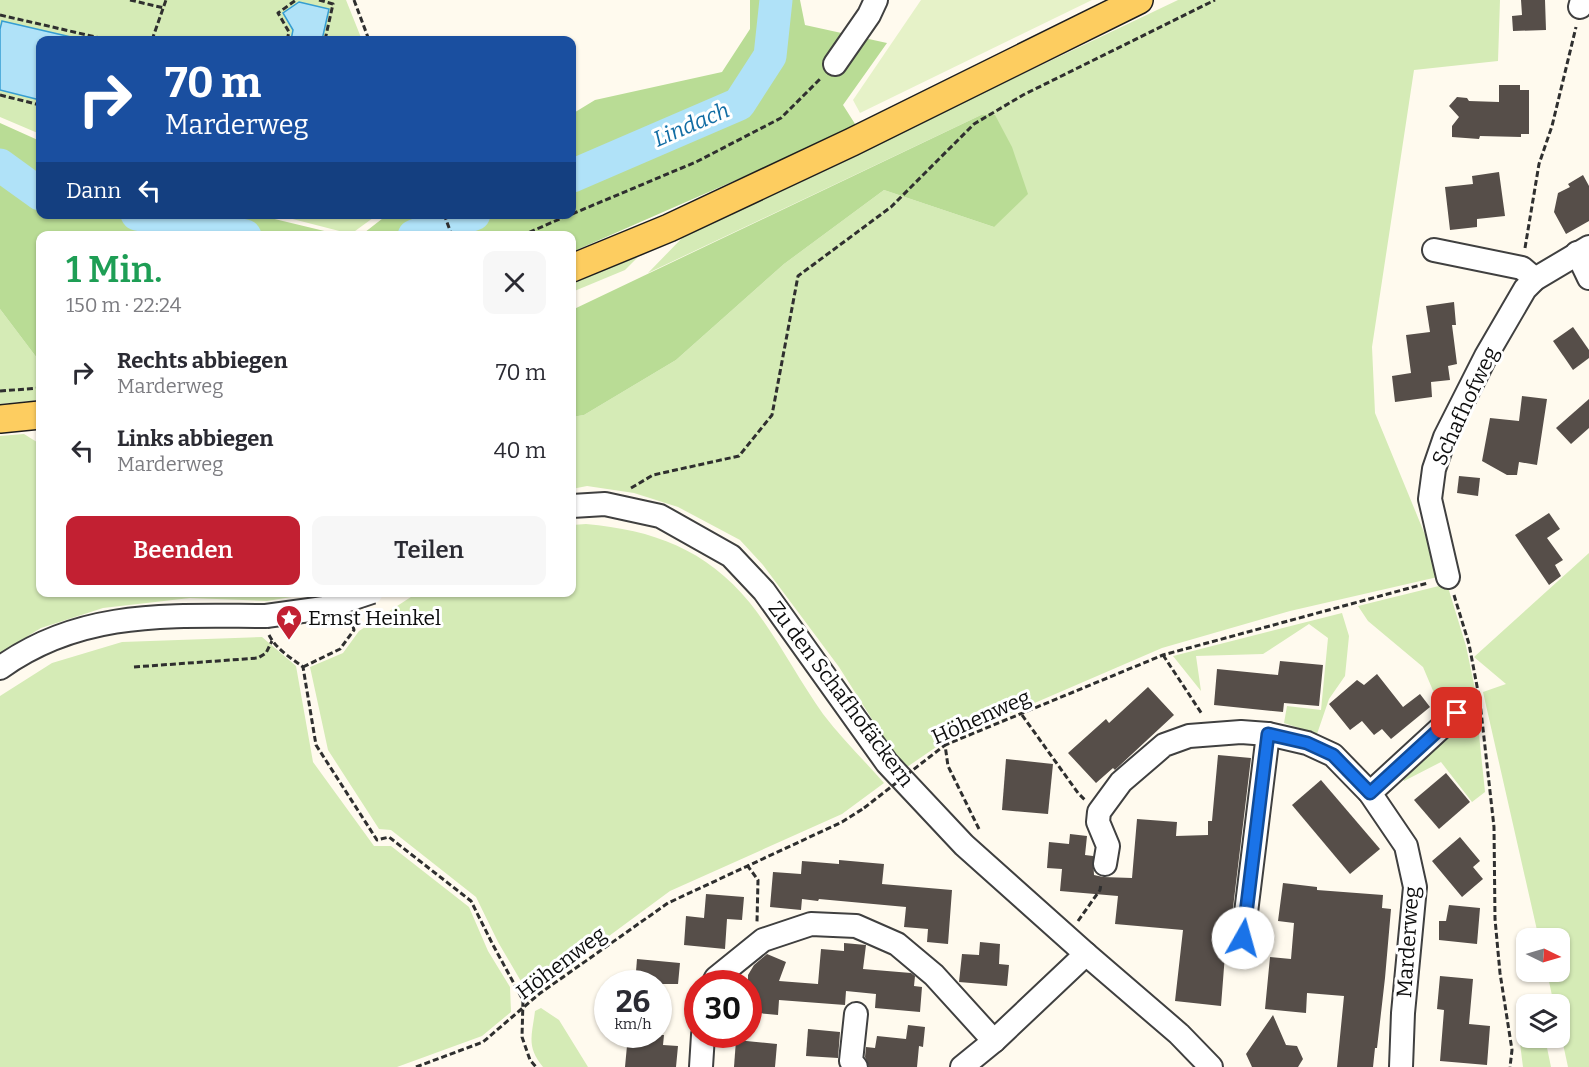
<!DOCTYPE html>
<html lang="de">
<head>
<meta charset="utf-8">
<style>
  body { margin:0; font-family:Bitter,serif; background:#f7f7f7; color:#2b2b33; height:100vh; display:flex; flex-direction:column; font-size:22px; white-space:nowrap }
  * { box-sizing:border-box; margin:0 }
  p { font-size:20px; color:#7c7c81 }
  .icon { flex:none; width:33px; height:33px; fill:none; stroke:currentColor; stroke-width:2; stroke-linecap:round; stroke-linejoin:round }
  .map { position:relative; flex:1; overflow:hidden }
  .panel { position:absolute; left:36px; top:231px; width:540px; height:366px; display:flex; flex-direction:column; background:#fff; border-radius:12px; box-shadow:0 2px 4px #0004 }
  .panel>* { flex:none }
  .top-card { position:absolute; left:36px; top:36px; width:540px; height:183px; border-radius:12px; box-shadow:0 2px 4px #0004; background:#1a4fa0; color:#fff; overflow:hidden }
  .needle { width:39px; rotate:95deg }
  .controls { position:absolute; left:1516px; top:928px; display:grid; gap:12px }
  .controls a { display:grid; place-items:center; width:54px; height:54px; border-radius:12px; background:#fff; box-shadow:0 2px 4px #0004; font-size:30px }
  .speed { position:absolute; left:594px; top:970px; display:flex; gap:12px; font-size:30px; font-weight:700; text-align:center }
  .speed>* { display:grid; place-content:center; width:78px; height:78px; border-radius:50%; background:#fff; box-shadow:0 2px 4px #0004; line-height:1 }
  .speed small { font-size:15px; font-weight:400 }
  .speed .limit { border:9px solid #d22; background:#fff; color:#111 }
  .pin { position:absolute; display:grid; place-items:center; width:51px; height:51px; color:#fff; margin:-26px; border-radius:12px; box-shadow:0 3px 9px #0006 }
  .me { position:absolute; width:66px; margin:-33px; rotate:7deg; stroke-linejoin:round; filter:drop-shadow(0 0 4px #0008) }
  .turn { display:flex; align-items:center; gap:21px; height:126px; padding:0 30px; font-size:27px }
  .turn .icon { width:78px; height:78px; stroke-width:2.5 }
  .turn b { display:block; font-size:42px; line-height:51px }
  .then { display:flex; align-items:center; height:57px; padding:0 30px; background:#0003; gap:12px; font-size:22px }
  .round { display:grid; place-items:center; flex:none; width:63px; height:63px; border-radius:12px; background:#f7f7f7 }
  .overview { display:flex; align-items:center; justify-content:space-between; height:102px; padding:0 30px }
  h1 { font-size:36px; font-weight:600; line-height:45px; color:#1e9e55 }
  .primary-button { display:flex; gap:12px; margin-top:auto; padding:12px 30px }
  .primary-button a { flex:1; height:69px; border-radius:12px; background:#c22032; color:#fff; font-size:24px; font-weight:600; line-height:69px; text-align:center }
  .primary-button a+a { background:#f7f7f7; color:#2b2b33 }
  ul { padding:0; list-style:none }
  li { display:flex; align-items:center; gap:18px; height:78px; padding:0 30px }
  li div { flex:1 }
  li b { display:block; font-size:22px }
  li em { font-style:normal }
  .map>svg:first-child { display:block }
</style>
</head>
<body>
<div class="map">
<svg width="1589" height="1067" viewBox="0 0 1589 1067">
  <rect width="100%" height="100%" fill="#fffaee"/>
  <g fill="#d5ebb6">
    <polygon points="0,0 346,0 362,40 40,40 40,134 0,117"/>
    <polygon points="1178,0 1500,0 1498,61 1414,70 1372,347 1375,413 1442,576 1290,611 1162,648 942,743 907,767 894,754 839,667 763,565 740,540 678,507 634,493 587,486 572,489 572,417 584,415 676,360 784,264 884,190 994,227 981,115 648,273 685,235"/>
    <polygon points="277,215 377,215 351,234"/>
    <polygon points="639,256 625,270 572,292 572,282"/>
    <polygon points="0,309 40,362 40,400 0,404"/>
    <polygon points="24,434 40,444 40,592 316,593 267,601 190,598 103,608 41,628 0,653 0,436"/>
    <path d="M586,524C653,530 706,549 750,603C777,637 798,679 823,714C841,738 864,760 884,783L842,814L670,891L529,995L498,942L476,897L391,830L379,829L328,750L310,667L343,653L359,631L417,593L572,592V525Z"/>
    <polygon points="1589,553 1589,1067 1568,1067 1560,1030 1560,1005 1554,1005 1547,972 1560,972 1560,939 1539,939 1483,692 1506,684 1474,657"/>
    <polygon points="1447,584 1466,646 1475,689 1442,712 1423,667 1368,621 1358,606"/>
    <polygon points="1342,613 1349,636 1345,676 1329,699 1317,734 1284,723 1287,706 1321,710 1328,638 1309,624 1263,654 1196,656 1201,691 1173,656"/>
    <polygon points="262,637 296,666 313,762 374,846 391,846 469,907 488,951 510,987 511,1012 482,1036 397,1067 0,1067 0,696 52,663 122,642"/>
    <polygon points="1477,715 1485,792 1472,802 1441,762 1404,781 1401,774 1457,725"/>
    <path d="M541,1008L559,1020L588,1067H543C526,1046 532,1036 535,1011Z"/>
    <polygon points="1517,1020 1527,1022 1527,1038 1545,1038 1551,1067 1523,1067"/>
  </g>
  <g fill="#b9dc95">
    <polygon points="750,0 800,0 805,25 887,43 843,105 857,127 572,252 572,236 360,236 387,215 572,214 572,114 595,100 722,72 750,29"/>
    <polygon points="981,115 995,115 1012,147 1028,194 994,227 884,190 784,264 676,360 584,415 572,417 572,310"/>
    <polygon points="0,123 40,141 40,214 258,215 341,235 40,236 40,362 0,309"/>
  </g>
  <polygon fill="#e6f2c8" points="921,0 1092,0 860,113 853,100"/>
  <g fill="#b0e2f8" stroke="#359dd2" stroke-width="1.5">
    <polygon points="299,2 329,9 322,40 291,40 293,30 283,13"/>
    <polygon points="2,21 84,40 40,40 40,100 0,90 0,29"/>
  </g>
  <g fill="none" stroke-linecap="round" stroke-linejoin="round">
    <g stroke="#b0e2f8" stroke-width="33">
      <polyline points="0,165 40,194"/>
      <polyline points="572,176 739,104 770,56 776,0"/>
      <polyline points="137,214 245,236"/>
      <polyline points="414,236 474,214"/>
    </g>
  </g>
  <g fill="#564e49">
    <polygon points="1521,0 1545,0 1546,30 1513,31 1512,16 1522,15"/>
    <polygon points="1499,85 1520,85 1520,90 1529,90 1529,134 1521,134 1521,137 1480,136 1479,139 1452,137 1452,126 1459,117 1449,106 1457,97 1467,98 1469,101 1499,102"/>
    <polygon points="1499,172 1505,216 1477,219 1477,227 1450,230 1445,187 1473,184 1472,176"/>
    <polygon points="1583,175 1589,186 1589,221 1566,234 1554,212 1558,193 1570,187 1568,184"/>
    <polygon points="1454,302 1456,325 1452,325 1457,364 1448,366 1450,380 1431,382 1432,397 1395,402 1392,376 1411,373 1406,335 1430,332 1426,306"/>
    <polygon points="1573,327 1589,350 1589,358 1573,370 1553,341"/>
    <polygon points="1522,396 1547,399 1537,465 1519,462 1517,475 1507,475 1482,461 1490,418 1519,421"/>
    <polygon points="1589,399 1589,428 1571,444 1556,428"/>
    <polygon points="1459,476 1480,478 1478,496 1457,493"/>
    <polygon points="1549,513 1560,529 1547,538 1563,560 1555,565 1561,576 1549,585 1515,535"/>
    <polygon points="1280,661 1323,665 1319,706 1284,703 1283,712 1214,705 1217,669 1278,675"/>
    <polygon points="1377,674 1403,707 1420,694 1430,707 1391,739 1382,729 1374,735 1362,721 1350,730 1329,704 1357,680 1364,685"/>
    <polygon points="1148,687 1174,715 1117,768 1115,770 1113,768 1096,783 1068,753 1106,719 1109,723"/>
    <polygon points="1218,755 1251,758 1232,916 1228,916 1221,1006 1175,1001 1183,930 1115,924 1118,896 1060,891 1062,869 1047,868 1049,842 1069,844 1070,834 1087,836 1085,855 1093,856 1094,875 1103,877 1132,878 1137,819 1177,822 1176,836 1208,835 1208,821 1212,821"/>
    <polygon points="1006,759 1053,764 1048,814 1002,810"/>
    <polygon points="1446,773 1470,802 1439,829 1414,800"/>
    <polygon points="1321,780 1380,849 1350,874 1292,805"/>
    <polygon points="1460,837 1480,861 1473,867 1483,879 1462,897 1432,861"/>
    <polygon points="839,860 884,864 882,884 952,890 948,944 927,942 928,929 904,927 906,907 819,899 818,901 802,899 801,910 770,907 773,872 801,874 802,861 839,864"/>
    <polygon points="1283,883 1317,887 1317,890 1383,895 1382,908 1391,909 1385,978 1377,1048 1375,1048 1373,1067 1337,1067 1344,996 1307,993 1306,1013 1265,1009 1270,957 1291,959 1294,923 1278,921"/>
    <polygon points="706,894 744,897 742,920 727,919 725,949 684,945 686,916 704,918"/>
    <polygon points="1449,905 1480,908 1477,944 1439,940 1439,921 1446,921"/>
    <polygon points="980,942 1000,944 999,964 1009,965 1007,986 959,982 962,954 979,955"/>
    <polygon points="844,943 866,945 863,969 911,973 915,976 914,986 922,987 920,1012 875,1008 876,994 846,991 845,1005 779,1000 778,1015 748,1012 748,975 754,965 767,954 786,962 779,981 818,984 821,949 844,951"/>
    <polygon points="637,959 680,963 678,984 635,984"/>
    <polygon points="1440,976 1473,979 1469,1024 1490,1026 1487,1065 1440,1061 1444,1010 1437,1009"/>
    <polygon points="1273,1015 1286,1045 1297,1046 1303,1059 1298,1067 1252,1067 1246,1054"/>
    <polygon points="908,1025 925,1027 923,1047 919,1046 917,1067 869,1067 865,1057 866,1047 875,1048 877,1036 906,1039"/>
    <polygon points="808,1029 840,1032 838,1058 806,1056"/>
    <polygon points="628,1035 664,1035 663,1045 678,1046 676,1067 625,1067"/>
    <polygon points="736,1040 777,1044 775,1067 734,1067"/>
  </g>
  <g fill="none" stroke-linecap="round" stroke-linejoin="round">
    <g stroke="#404040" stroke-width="26">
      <g id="minor">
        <polyline points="1580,7 1582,0"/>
        <polyline points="835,64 869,15 876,0"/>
        <polyline points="1434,250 1522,268 1535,279"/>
        <polyline points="1577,253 1589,278"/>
        <polyline points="572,506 605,504 660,516 731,556 764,591 887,763 964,845 1086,954 1179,1034 1211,1067"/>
        <polyline points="1448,577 1430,499 1434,469 1445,437 1486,356 1525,289 1535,279 1589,247"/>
        <path d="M0,668C82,609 171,616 266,616"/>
        <polyline points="1370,793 1457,713"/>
        <polyline points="1105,864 1108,846 1098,822 1099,812 1121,782 1164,745 1189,736 1241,732 1268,734 1307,743 1333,755 1370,793 1406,846 1415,887 1403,1013 1401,1067"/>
        <polyline points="1243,937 1268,734"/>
        <polyline points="713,984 716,978 763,940 811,924 856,926 897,944 934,975 994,1041"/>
        <polyline points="701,1067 703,1035"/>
        <polyline points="856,1067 851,1061 856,1014"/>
        <polyline points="962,1067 994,1041 1086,954"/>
      </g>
    </g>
    <g stroke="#1e1e1e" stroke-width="30">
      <g id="major">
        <polyline points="572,268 669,228 852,142 1139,0"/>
        <polyline points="0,419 40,415"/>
      </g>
    </g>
    <g stroke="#2f2f2f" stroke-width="3" stroke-dasharray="6 3" stroke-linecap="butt">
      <polyline points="130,0 164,8"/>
      <polyline points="319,0 333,4 325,40"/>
      <polyline points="354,0 369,40"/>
      <polyline points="0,15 109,40"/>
      <polyline points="152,40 166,0"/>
      <polyline points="287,40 289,32 278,13 296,0"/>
      <polyline points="0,95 40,105"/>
      <polyline points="444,214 452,236"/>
      <polyline points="572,214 696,162 781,118 821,78"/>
      <polyline points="521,236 571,214"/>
      <polyline points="1525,248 1539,164 1552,126 1576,27"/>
      <polyline points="0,391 40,388"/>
      <polyline points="631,488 653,475 739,456 772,415 798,276 891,207 974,124 1023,95 1215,0"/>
      <polyline points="398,595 402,592"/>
      <polyline points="1454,595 1469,644 1480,702 1494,827 1495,919 1500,973 1512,1050 1510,1067"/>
      <path d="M269,635C276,649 291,658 303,667L316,745L377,840L389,837L471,901L493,945L523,1000L522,1037L530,1060L536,1067"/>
      <polyline points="1163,655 1202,714"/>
      <polyline points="134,667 258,658 266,653 272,641"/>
      <polyline points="303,667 340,649 354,630 351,619"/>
      <polyline points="1022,715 1078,793 1085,800"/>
      <polyline points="979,829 948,766 945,745 1163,655 1428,583"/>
      <polyline points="747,865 758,880 757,922"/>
      <polyline points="1078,921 1100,890 1101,884"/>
      <polyline points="416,1067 483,1042 539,994 668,903 842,822 864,808"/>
    </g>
    <use href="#minor" stroke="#fff" stroke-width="22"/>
    <use href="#major" stroke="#fdcd60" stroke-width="27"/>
    <g stroke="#404040" stroke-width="26" stroke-linecap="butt">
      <polyline id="minor-bridge" points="266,616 324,608 372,592"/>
    </g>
    <polyline stroke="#2f2f2f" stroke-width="3" stroke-dasharray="6 3" stroke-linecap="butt" points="864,808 945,745"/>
    <use href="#minor-bridge" stroke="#fff" stroke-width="22"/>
  </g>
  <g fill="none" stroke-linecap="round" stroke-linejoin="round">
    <g stroke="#114b97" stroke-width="15">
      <polyline id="route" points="1243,938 1268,734 1307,743 1333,755 1370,793 1457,713"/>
    </g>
    <use href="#route" stroke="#1a73e8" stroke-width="10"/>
  </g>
  <defs>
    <g id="sight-pin" transform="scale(1.35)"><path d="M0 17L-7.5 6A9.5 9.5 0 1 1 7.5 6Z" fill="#c22032" stroke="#fff"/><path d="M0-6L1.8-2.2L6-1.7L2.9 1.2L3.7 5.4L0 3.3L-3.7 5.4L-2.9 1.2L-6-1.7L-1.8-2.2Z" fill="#fff"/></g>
  </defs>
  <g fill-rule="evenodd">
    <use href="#sight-pin" x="289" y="618"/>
  </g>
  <g text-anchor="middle" stroke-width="6" stroke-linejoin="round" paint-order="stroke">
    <g font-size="21" fill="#0d0d0d" stroke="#fff">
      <text transform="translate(1465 406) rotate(-65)" y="7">Schafhofweg</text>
      <text transform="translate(841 694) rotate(53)" y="7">Zu den Schafhofäckern</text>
      <text transform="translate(981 717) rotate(-24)" y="7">Höhenweg</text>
      <text transform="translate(1408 942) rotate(-86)" y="7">Marderweg</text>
      <text transform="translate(561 963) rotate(-37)" y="7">Höhenweg</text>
    </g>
    <g font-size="21" fill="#0d0d0d" stroke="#fff" text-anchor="start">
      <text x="308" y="625">Ernst Heinkel</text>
    </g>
    <g font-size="22" font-style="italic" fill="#126da4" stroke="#fff">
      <text transform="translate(691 124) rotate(-23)" y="8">Lindach</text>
    </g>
  </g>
</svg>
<div class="controls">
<a><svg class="needle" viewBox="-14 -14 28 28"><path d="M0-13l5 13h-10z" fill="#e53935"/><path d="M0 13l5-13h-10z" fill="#7c7c81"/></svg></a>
<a><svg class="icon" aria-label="layers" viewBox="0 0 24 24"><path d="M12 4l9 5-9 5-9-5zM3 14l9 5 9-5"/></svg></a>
</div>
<div class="speed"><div>26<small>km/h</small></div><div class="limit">30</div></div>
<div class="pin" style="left:1457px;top:713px;background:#d93025"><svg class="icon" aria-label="arrive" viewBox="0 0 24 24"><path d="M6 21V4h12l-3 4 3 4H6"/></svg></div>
<svg class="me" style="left:1243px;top:938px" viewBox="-20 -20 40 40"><circle r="19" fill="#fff"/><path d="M0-13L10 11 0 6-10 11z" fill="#1a73e8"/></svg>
<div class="top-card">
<div class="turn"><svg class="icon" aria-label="right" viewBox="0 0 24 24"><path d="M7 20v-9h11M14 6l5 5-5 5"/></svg><div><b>70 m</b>Marderweg</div></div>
<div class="then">Dann<svg class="icon" aria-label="left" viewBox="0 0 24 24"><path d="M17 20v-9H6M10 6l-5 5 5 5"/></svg></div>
</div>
<section class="panel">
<div class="overview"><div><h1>1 Min.</h1><p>150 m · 22:24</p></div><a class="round"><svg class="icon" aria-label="close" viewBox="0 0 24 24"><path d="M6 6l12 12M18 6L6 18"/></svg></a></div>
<ul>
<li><svg class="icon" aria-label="right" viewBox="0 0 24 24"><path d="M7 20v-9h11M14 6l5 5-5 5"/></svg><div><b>Rechts abbiegen</b><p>Marderweg</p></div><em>70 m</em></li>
<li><svg class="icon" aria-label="left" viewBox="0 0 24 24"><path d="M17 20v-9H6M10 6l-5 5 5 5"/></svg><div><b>Links abbiegen</b><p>Marderweg</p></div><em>40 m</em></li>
</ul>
<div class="primary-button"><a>Beenden</a><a>Teilen</a></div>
</section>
</div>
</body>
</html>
